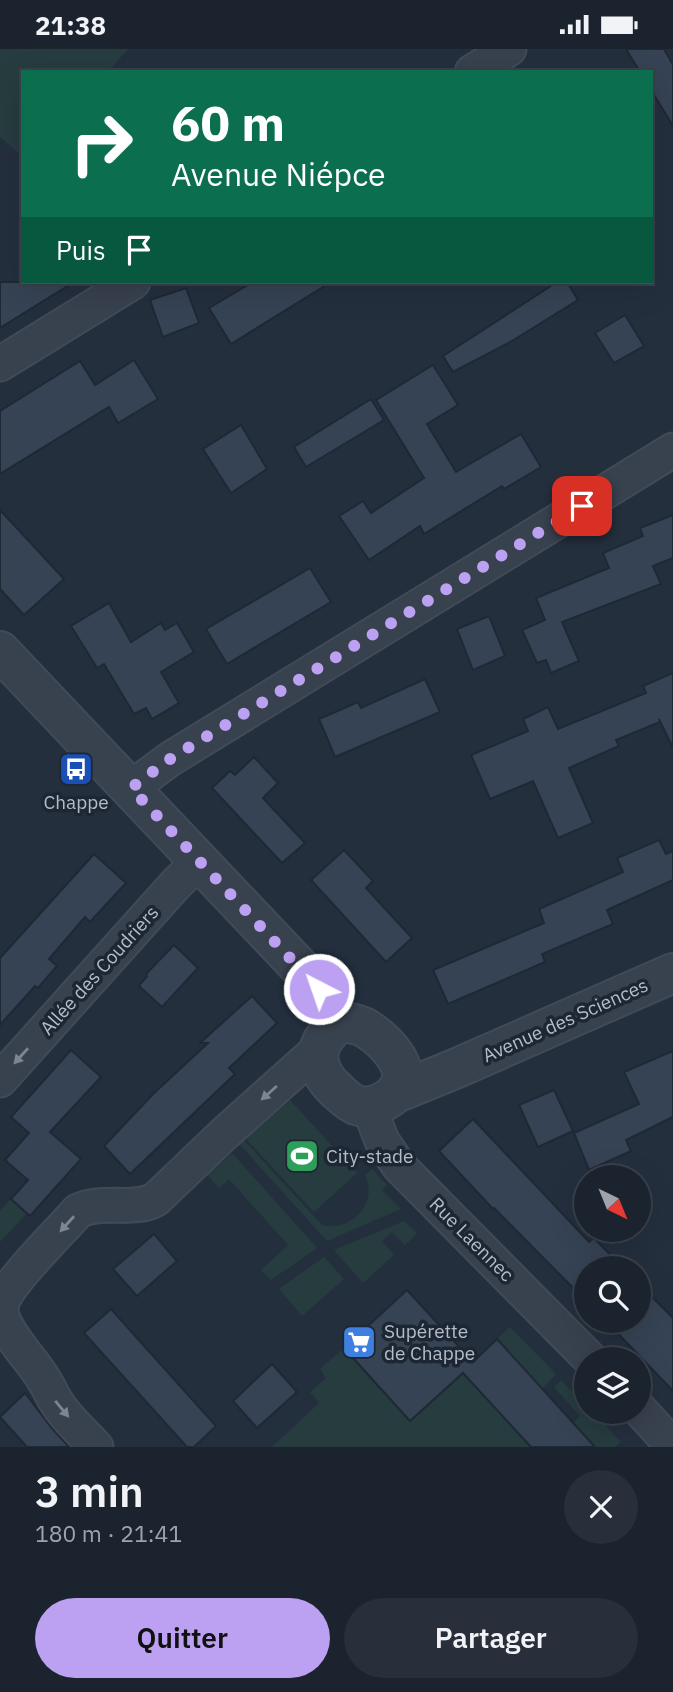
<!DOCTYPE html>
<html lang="fr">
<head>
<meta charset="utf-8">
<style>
  body { margin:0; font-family:"IBM Plex Sans",sans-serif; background:#282f3a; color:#f1f3f6; height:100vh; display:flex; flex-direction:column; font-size:26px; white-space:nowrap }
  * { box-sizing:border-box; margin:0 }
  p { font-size:23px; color:#a0a4aa }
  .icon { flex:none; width:38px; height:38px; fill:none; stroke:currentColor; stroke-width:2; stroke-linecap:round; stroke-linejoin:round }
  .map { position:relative; height:1398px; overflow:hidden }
  .panel { display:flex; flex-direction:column; background:#1b232e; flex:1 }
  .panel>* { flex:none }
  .hud { position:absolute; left:21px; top:21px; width:632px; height:214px; border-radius:0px; box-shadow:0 7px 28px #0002,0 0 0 2px #39404a; background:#0b6e4f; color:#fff; overflow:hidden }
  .needle { width:46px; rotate:137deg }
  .controls { position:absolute; left:574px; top:1116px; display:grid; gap:14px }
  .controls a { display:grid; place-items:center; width:77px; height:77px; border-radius:50%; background:#1b232e; box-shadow:0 7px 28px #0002,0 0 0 2px #39404a; font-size:35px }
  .pin { position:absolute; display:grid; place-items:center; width:60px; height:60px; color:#fff; margin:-30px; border-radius:14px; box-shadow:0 4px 10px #0006 }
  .me { position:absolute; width:77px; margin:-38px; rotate:319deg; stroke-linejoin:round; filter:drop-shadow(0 0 5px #0008) }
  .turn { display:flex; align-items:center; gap:24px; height:147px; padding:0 35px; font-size:32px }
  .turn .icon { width:91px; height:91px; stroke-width:2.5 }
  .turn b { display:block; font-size:49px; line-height:60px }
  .then { display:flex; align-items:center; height:66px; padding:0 35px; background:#0003; gap:14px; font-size:26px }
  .round { display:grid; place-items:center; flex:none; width:74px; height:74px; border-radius:37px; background:#282f3a }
  .overview { display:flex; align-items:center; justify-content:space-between; height:119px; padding:0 35px }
  h1 { font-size:42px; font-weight:600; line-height:52px }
  .action { display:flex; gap:14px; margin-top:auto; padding:14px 35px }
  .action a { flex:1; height:80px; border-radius:42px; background:#bca0f2; color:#111; font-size:28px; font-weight:600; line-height:80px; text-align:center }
  .action a+a { background:#282f3a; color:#f1f3f6 }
  .status { display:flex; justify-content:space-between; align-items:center; height:49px; padding:0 35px; background:#1b232e; direction:ltr }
  .status svg { height:19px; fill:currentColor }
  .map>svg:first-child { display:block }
</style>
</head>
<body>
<div class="status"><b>21:38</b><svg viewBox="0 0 49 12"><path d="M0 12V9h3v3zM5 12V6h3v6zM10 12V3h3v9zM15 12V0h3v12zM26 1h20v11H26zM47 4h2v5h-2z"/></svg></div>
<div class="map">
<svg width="673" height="1398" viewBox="0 0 673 1398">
  <rect width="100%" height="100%" fill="#242f3e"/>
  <g fill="#263c3f">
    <polygon points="0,0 128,0 108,23 23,23 23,108 0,88"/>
    <polygon points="290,1051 357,1124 314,1163 246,1090"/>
    <path d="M234,1089L243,1090L322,1176C351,1184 379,1154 365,1126L372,1120L387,1136L382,1141L401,1160L327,1192Z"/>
    <polygon points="232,1104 317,1199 271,1231 261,1221 288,1196 229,1130 219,1139 208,1127 200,1131 200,1127 207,1116 213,1121"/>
    <polygon points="11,1150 27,1164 0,1193 0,1161"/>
    <polygon points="404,1172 417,1184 405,1196 392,1183 382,1192 394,1206 363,1234 334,1201"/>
    <polygon points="324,1208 344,1230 302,1267 279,1240"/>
    <polygon points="510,1278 556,1325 542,1340 497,1290"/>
    <polygon points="344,1299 410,1371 463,1324 531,1398 272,1398 319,1354 310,1343 326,1329 320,1320"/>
    <polygon points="561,1331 586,1356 586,1363 593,1363 621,1393 615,1398 595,1398 573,1374 580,1367 554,1338"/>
  </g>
  <g fill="#364354" stroke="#1f2835" stroke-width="2">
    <polygon points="626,0 664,0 673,16 673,77 651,41 651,23 640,23"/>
    <polygon points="0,233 74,233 0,279"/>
    <polygon points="253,233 331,233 231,295 209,259"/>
    <polygon points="557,233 567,233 578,251 512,292 453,323 443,307"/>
    <polygon points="186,239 199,274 163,288 150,251"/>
    <polygon points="625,266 644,297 614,314 595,284"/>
    <polygon points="134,311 158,350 118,374 109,358 0,425 0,362 80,312 95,336"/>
    <polygon points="433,316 458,356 427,375 456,423 521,385 541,418 504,440 502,437 424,485 420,477 369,511 339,467 363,452 371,464 424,429 376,351"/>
    <polygon points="371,350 384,371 306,418 294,398"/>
    <polygon points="241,376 267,420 231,444 203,400"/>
    <polygon points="0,461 64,530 24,566 0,540"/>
    <polygon points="673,466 673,509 653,517 661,535 562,573 579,612 551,624 546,611 537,614 522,581 545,571 536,549 609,519 603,504 643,487 640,479"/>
    <polygon points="310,519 331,553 227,615 206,580"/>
    <polygon points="109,554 131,593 161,574 165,581 177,574 194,603 161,623 179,654 152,670 146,659 134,665 104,615 97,619 71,577"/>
    <polygon points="489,567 505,607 473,621 457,580"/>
    <polygon points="673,624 673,699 659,670 660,673 616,691 619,697 569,719 593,774 558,789 533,732 490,750 471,706 528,682 523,670 548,658 558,680 646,644 643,637"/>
    <polygon points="425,630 440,663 335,708 319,670 358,653 361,659"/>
    <polygon points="254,708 278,734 263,749 305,794 282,814 212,739 230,722 235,726"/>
    <polygon points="659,791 666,805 673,802 673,831 607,861 613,875 542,905 545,913 448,955 433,921 544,874 539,860 623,823 617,809"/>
    <polygon points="344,801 373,832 366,839 412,889 386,913 311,831"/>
    <polygon points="94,805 126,834 90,873 85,868 49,910 57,917 38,939 35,937 0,976 0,909"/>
    <polygon points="174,896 198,919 162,958 139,937 147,927 146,925"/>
    <polygon points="252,947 277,974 229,1019 235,1025 130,1125 104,1097 153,1045 208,994 200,994"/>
    <polygon points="71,1001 101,1028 50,1083 81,1110 30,1167 11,1150 28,1131 5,1111 29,1084 11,1068"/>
    <polygon points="673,1002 673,1068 626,1091 631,1102 589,1121 574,1084 639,1055 624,1023"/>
    <polygon points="554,1041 573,1082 538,1098 519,1056"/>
    <polygon points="473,1070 589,1193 594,1189 624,1220 586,1220 586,1252 494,1159 493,1160 439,1102"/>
    <polygon points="154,1185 177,1212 137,1247 113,1220"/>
    <polygon points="639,1235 673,1269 673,1342 606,1272 639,1272"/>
    <polygon points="407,1241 473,1313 497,1290 595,1398 531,1398 463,1324 410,1372 344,1299"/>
    <polygon points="111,1260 216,1377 194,1398 187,1398 84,1284"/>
    <polygon points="272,1315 297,1343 257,1379 233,1352"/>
    <polygon points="25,1344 51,1378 69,1398 27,1398 0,1368"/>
  </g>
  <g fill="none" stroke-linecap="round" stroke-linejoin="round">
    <g stroke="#414a57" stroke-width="37">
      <g id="minor">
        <polyline points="472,23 509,0"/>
        <polyline points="0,315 133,233"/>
        <polyline points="131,739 170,710 673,401"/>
        <polyline points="0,1031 175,836 199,812"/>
        <polyline points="369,1058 382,1092 399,1117 591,1311"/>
        <polyline points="639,1360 673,1397"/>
        <path d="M96,1398C83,1384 67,1370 57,1354C52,1347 49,1338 44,1331C33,1311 0,1281 1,1258C4,1236 62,1181 78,1162C103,1150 135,1163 156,1150L224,1085L320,999"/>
      </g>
    </g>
    <g stroke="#414a57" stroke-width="42">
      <g id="tertiary">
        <polyline points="0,602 305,924 332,957 341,973"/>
        <path d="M341,973C350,974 359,975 367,980C384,991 413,1018 398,1040C390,1052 371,1061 356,1056C348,1053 341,1045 335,1040C311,1016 313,993 341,973Z"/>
        <polyline points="396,1044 457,1019 673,924"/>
      </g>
    </g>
    <use href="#minor" stroke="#38414e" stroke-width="33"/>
    <use href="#tertiary" stroke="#38414e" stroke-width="38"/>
  </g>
  <defs><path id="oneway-solid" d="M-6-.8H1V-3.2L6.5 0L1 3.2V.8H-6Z" transform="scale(1.75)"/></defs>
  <g fill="#7c8592">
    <use href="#oneway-solid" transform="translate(21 1007) rotate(132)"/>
    <use href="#oneway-solid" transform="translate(269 1044) rotate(138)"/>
    <use href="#oneway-solid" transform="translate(67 1175) rotate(132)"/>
    <use href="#oneway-solid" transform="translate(62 1360) rotate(50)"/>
  </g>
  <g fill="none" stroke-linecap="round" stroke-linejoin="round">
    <polyline stroke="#bca0f2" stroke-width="12" stroke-dasharray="0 21.6" points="319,940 131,739 170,710 582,457"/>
  </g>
  <defs>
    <g id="bus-square" transform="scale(1.75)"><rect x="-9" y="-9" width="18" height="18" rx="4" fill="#1a4fb4" stroke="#1d2633"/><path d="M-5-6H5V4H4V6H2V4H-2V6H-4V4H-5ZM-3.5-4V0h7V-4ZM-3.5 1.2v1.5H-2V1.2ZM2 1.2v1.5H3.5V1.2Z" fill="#fff"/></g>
    <g id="stadium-square" transform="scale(1.75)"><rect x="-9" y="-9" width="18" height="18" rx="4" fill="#2e9e5b" stroke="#1d2633"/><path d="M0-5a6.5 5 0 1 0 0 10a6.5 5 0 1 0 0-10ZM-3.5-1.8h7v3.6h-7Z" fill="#fff"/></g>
    <g id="supermarket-square" transform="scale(1.75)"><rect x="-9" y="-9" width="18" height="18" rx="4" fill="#3f7fe0" stroke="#1d2633"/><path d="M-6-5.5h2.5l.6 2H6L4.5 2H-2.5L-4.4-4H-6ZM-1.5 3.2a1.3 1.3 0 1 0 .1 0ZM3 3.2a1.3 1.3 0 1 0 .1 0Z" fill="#fff"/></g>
  </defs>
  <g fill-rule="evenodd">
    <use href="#bus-square" x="76" y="720"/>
    <use href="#stadium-square" x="302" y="1107"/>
    <use href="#supermarket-square" x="359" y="1293"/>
  </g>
  <g text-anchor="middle" stroke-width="7" stroke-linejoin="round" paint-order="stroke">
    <g font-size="19" fill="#b4bcc9" stroke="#1d2633" text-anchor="start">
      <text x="76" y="760" text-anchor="middle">Chappe</text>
      <text x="326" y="1114">City-stade</text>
      <text x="384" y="1289">Supérette<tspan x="384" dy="22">de Chappe</tspan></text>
    </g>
    <g font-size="19" fill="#b4bcc9" stroke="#1d2633">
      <text transform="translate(99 921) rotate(-48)" y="7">Allée des Coudriers</text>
      <text transform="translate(565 971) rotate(-24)" y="7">Avenue des Sciences</text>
      <text transform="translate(472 1190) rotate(45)" y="7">Rue Laennec</text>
    </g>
  </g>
</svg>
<div class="controls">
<a><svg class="needle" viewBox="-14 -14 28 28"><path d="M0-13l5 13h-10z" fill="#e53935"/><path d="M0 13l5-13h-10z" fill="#a0a4aa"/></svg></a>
<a><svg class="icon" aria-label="search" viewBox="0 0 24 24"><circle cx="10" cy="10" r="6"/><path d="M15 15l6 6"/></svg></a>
<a><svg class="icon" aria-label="layers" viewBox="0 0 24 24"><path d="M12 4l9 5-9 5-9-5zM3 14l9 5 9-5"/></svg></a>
</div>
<div class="pin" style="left:582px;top:457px;background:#d93025"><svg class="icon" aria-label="arrive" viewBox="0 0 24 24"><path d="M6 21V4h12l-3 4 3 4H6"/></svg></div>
<svg class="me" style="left:319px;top:940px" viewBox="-20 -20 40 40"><circle r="17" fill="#bca0f2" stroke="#fff" stroke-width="3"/><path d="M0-11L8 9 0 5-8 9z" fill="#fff"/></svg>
<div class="hud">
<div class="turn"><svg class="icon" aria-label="right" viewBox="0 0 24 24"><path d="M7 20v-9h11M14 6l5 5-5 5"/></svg><div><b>60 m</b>Avenue Niépce</div></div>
<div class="then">Puis<svg class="icon" aria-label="arrive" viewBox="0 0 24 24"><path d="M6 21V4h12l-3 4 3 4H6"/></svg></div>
</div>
</div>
<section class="panel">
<div class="overview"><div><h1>3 min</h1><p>180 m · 21:41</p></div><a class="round"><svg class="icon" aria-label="close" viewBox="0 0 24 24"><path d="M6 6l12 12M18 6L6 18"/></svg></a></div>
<div class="action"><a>Quitter</a><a>Partager</a></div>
</section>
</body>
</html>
